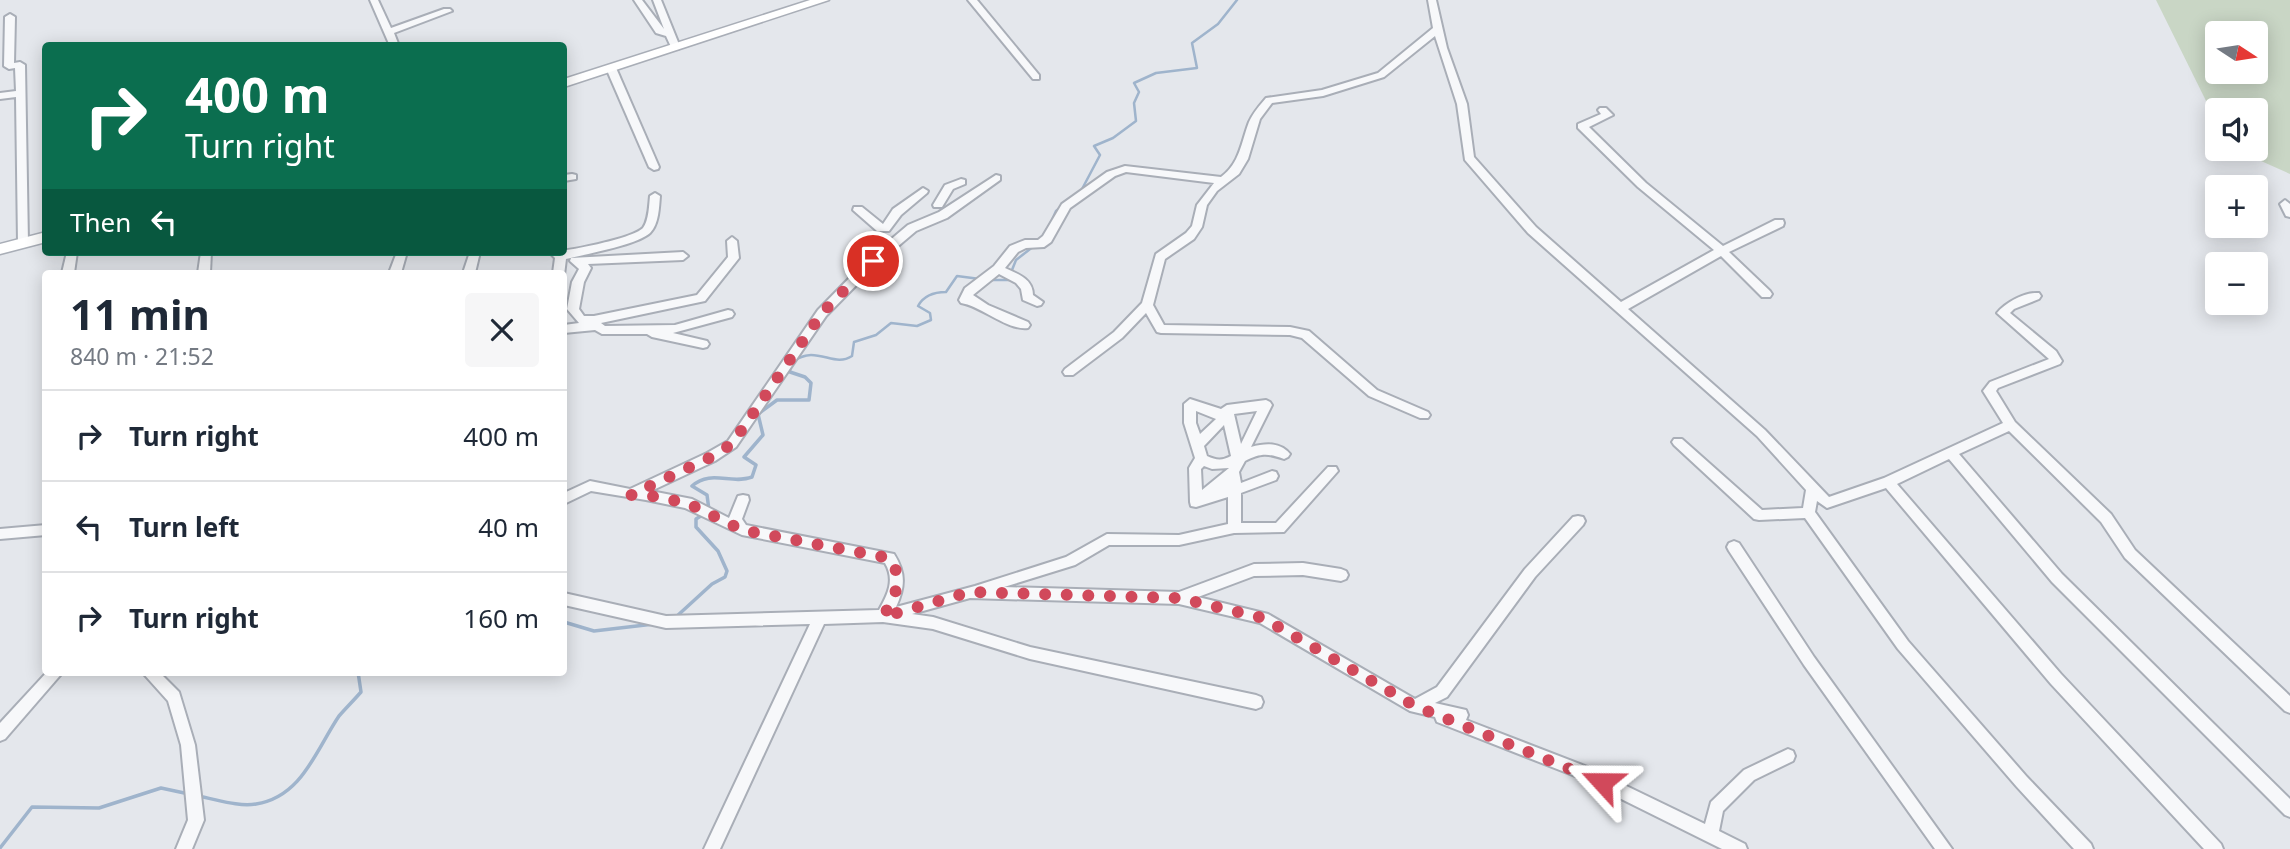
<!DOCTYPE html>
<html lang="en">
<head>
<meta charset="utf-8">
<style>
  body { margin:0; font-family:"Noto Sans",sans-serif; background:#f6f6f7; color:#1f2937; height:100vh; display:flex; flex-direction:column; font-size:26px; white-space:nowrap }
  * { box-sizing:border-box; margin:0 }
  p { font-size:23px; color:#747a83 }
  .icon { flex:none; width:38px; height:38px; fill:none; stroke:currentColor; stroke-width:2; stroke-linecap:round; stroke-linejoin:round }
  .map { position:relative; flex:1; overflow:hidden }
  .side { position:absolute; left:42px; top:270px; width:525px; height:406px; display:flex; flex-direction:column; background:#fff; border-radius:7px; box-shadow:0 4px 18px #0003 }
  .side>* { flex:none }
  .top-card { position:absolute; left:42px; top:42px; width:525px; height:214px; border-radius:7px; box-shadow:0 4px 18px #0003; background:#0b6e4f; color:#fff; overflow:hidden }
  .needle { width:46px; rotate:102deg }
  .tools { position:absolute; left:2205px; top:21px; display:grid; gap:14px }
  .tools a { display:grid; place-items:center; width:63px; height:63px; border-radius:7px; background:#fff; box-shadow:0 4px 18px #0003; font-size:35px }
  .pin { position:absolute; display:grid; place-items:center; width:60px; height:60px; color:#fff; margin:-30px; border:4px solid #fff; border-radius:50%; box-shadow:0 2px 7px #0007 }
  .me { position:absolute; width:77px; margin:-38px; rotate:294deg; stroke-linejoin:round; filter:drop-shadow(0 0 5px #0008) }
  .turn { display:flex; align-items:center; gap:24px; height:147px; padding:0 28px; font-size:32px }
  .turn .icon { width:91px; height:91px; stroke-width:2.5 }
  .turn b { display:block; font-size:49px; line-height:60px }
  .then { display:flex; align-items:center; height:66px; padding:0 28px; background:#0003; gap:14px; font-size:26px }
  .round { display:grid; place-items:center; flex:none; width:74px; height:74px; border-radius:7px; background:#f6f6f7 }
  .summary { display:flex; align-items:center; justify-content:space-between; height:119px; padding:0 28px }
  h1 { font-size:42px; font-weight:700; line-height:52px }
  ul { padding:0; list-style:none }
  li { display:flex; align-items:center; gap:21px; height:91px; padding:0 28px; border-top:2px solid #e0e1e3 }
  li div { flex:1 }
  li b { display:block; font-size:26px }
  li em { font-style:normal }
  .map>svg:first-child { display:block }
</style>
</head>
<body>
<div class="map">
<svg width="2290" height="849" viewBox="0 0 2290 849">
  <rect width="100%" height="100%" fill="#e4e7ec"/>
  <path fill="#c9d6c5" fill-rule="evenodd" d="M2156,0H2290V174L2261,161L2248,149H2256V110H2217V120L2214,117ZM2217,33H2256V72H2217Z"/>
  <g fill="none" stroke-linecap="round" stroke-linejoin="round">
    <g stroke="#9fb4cc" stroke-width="2.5">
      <polyline points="1081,191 1100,155 1094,146 1113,138 1136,121 1134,103 1139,92 1134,83 1156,73 1197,68 1192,43 1218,24 1237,0"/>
      <polyline points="1048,229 1056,211 1061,207"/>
      <polyline points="1012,270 1016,260 1034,246"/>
      <polyline points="990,280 1011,280"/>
      <path d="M789,367V363C796,359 803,355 811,355C827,355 838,365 852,356L854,342L876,335L891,323L917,326L931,320L930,313L918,306C924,295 934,292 946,292L957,276L980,279"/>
    </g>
    <g stroke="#9fb4cc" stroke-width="3.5">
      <path d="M709,510L707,495L692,486C711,469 731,485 752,477L756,465L744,457L763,435L758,414L777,400H809L811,383L805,377L790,372L789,365"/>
      <polyline points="677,616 712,584 725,577 727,571 718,551 696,527 696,519 704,514"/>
      <polyline points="564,622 594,631 654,624"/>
      <path d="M197,796C216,799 237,807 256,804C302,797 316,750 339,716C346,708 354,700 361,692L358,672"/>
      <polyline points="0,848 32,807 99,808 161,788 189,794"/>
    </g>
    <g stroke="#a9aeb7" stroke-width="4">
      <g id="minor">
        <polygon points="370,0 378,0 391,28 444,9 450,9 452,11 394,33 399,46 390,46"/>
        <polygon points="634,0 642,0 664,29 653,0 661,0 680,47 678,49 672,49 666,36 656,33"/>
        <polygon points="968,0 977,0 1039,75 1039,79 1033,79"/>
        <path d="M1428,0H1436L1447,48L1467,104L1474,157L1536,227L1621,302L1714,250L1638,187L1578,128V124L1601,114L1598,110L1600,108H1606L1613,115L1589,127L1646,183L1723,246L1775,220H1783L1784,223L1783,226L1729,252L1770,291L1772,294L1770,297H1762L1721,256L1628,309L1765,430L1829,497L1884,478L2003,423L1983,391L1990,382L2049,359L1997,313C2006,302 2025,292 2039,293L2041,296L2039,299L2014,309L2010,313L2056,351L2062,361L2060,364L1998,388L1996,391L2015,422L2111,514L2135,550L2290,696V713L2285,711L2125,558L2101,522L2009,431L1959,454L2062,574L2290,799V817L2285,815L2052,582L1949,459L1897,484L2061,674L2221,844L2223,849H2204L2051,684L1886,488L1827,508L1817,501L1815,512L1908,641L2027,777L2091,844L2093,849H2074L2017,787L1898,649L1805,518L1759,520L1754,519L1674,445L1672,442L1674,439H1682L1762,510L1803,508L1806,490L1757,436L1528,233L1465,160L1457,104L1435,36L1384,77L1323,96L1272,103L1260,119L1248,159L1239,174L1217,191L1207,205L1202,227L1194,239L1165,259L1153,305L1164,325L1290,327L1309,331L1377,390L1428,412L1430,415L1428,418H1420L1369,396L1302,338L1290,335L1161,333L1157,332L1146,313L1122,338L1073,375H1065L1063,372L1065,369L1114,332L1142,303L1156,254L1186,233L1192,226L1197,205L1214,183L1126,172L1115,176L1070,208L1051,242L1044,247L1026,248L1018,252L1005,268C1018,274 1033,279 1033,295L1043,302L1041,305L1037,306L1023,300L1021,289L1016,283L999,274L973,295L988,305L1028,322L1030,325L1028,328C1008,331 981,306 961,303L959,300L965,288L994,266L1010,246L1025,240H1038L1043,236L1062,204L1107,172L1125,166L1221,177C1240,163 1241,143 1249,122C1253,113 1260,105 1266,98L1322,90L1378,73L1433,28Z"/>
        <polygon points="10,14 15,17 14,63 20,62 25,65 28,243 23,247 18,243 16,97 0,99 0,93 16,91 15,68 9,69 4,66 5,17"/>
        <polygon points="611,65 616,68 659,167 658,169 654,170 649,167 606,68"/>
        <polygon points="572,174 576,175 576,179 564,181 564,175"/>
        <path d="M996,175L1000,176V180L947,218L916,231L877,264L826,316L736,447L715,461L651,491L692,499L729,518L738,496L743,495L748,496L749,500L742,519L746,525L894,554C906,573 905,587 896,607L975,586L1066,557L1107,534L1179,535L1228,524V497L1196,507L1191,506L1190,502L1189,468L1195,458L1184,423V404L1190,399L1221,409L1227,405L1266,400L1270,402L1272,405L1251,447C1266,443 1280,442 1290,454L1288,457L1284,459C1268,453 1260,453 1245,461L1239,472L1241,483L1272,471L1276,472L1278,476L1276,480L1241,493V523H1276L1328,467H1336L1338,471L1284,532L1234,533L1179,545H1109L1075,565L1004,587L1179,592L1254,564L1303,563L1341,569L1346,571L1348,575L1346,579L1341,581L1303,575L1254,576L1198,597L1268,614L1415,699L1437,687L1525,569L1573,517L1578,516L1583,517L1585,521L1583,525L1535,577L1447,697L1435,703L1466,710L1468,715L1466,720L1585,766L1705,824L1711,802L1744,770L1788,749L1793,751L1795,756L1793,761L1754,780L1723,811L1719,831L1745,844L1747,849H1722L1575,776L1437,722L1435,717L1410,711L1260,623L1179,604L970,598L912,614L933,617L1030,647L1256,695L1261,697L1263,702L1261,707L1256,709L1030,659L933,629L883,622L824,624L720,849H704L810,624L666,628L564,605V593L666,616L879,610C888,594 895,580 885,563L742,535L685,508L646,500L591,491L564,504V493L590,481L630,489L707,453L728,441L818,310L869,258L908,225L939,212ZM1196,411L1216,419L1200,434L1196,423ZM1257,411L1241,444L1234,414ZM1224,425L1231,456C1222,461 1216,460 1207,456L1204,446ZM1204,466L1212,469L1229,468L1202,490L1201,469Z"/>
        <polygon points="961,179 965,180 965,184 953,189 942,207 934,207 933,205 945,185"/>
        <polygon points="923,188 928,191 927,193 901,215 889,231 877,231 853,210 854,207 862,207 883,224 893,209"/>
        <path d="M655,193L660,196C659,207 659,224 650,233C637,245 586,254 566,259L564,275V273H553L555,258L549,252C564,252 632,239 643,228C649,220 649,205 650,196Z"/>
        <polygon points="2285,200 2290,204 2290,217 2286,216 2280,204"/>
        <polygon points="732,237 737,241 739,258 705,301 601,323 605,326 675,325 728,310 732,311 734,314 732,317 673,333 707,341 709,344 707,347 703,348 652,337 647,334 602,334 595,330 564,333 564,325 579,323 567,309 572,282 579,269 570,261 571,258 683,252 688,256 683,260 588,264 591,268 584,282 579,309 584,316 594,316 697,295 728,257 727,241"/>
        <polygon points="67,252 77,252 74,273 62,273"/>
        <polygon points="201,252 211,252 210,273 198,273"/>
        <polygon points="397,252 407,252 401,273 389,273"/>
        <polygon points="470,252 480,252 475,273 463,273"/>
        <polygon points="46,525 46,535 0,539 0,529"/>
        <polygon points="1734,541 1739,543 1814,657 1952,849 1935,849 1804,665 1729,551 1727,547 1729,543"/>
        <polygon points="47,672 63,672 5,739 0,741 0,723"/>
        <polygon points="142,672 159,672 179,692 195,745 204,820 192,849 176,849 188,820 181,745 168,701"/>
      </g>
    </g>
    <g stroke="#a9aeb7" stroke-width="3">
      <g id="secondary">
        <polygon points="810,0 829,0 564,87 564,79"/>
        <polygon points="46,232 46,242 0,254 0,244"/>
      </g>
    </g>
    <use href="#minor" fill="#f7f8fa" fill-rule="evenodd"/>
    <use href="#secondary" fill="#fff" fill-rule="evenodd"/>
  </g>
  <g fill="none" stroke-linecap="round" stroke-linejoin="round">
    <path stroke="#d1495b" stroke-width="12" stroke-dasharray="0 21.6" d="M873,261L822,313L732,444L711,457L631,495H646L687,503L742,530L889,558C905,579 895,596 883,617L970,592L1179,598L1263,618L1415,706L1602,782"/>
  </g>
</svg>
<div class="tools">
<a><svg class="needle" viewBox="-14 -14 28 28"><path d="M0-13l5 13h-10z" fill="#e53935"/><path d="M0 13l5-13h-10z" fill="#747a83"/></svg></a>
<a><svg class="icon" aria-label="sound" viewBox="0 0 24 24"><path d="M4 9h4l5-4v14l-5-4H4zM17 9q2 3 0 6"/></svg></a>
<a>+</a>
<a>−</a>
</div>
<div class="pin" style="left:873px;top:261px;background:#d93025"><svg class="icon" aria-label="arrive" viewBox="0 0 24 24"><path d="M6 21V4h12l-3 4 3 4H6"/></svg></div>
<svg class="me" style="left:1602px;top:782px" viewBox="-20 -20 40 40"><path d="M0-17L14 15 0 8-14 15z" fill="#d1495b" stroke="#fff" stroke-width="4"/></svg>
<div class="top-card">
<div class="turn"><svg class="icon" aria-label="right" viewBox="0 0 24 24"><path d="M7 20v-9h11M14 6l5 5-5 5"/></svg><div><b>400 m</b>Turn right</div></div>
<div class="then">Then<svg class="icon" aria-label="left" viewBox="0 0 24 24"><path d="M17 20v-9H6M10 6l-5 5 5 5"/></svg></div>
</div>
<section class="side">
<div class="summary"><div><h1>11 min</h1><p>840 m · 21:52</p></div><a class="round"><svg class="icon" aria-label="close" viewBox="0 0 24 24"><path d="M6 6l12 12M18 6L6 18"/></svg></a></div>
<ul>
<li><svg class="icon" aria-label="right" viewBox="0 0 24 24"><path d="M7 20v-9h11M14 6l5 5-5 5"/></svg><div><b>Turn right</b></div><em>400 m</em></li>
<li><svg class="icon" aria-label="left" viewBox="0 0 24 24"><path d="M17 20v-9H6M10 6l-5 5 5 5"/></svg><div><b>Turn left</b></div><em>40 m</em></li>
<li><svg class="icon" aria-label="right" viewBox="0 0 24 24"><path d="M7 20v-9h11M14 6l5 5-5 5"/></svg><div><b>Turn right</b></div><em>160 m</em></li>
</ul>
</section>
</div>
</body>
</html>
